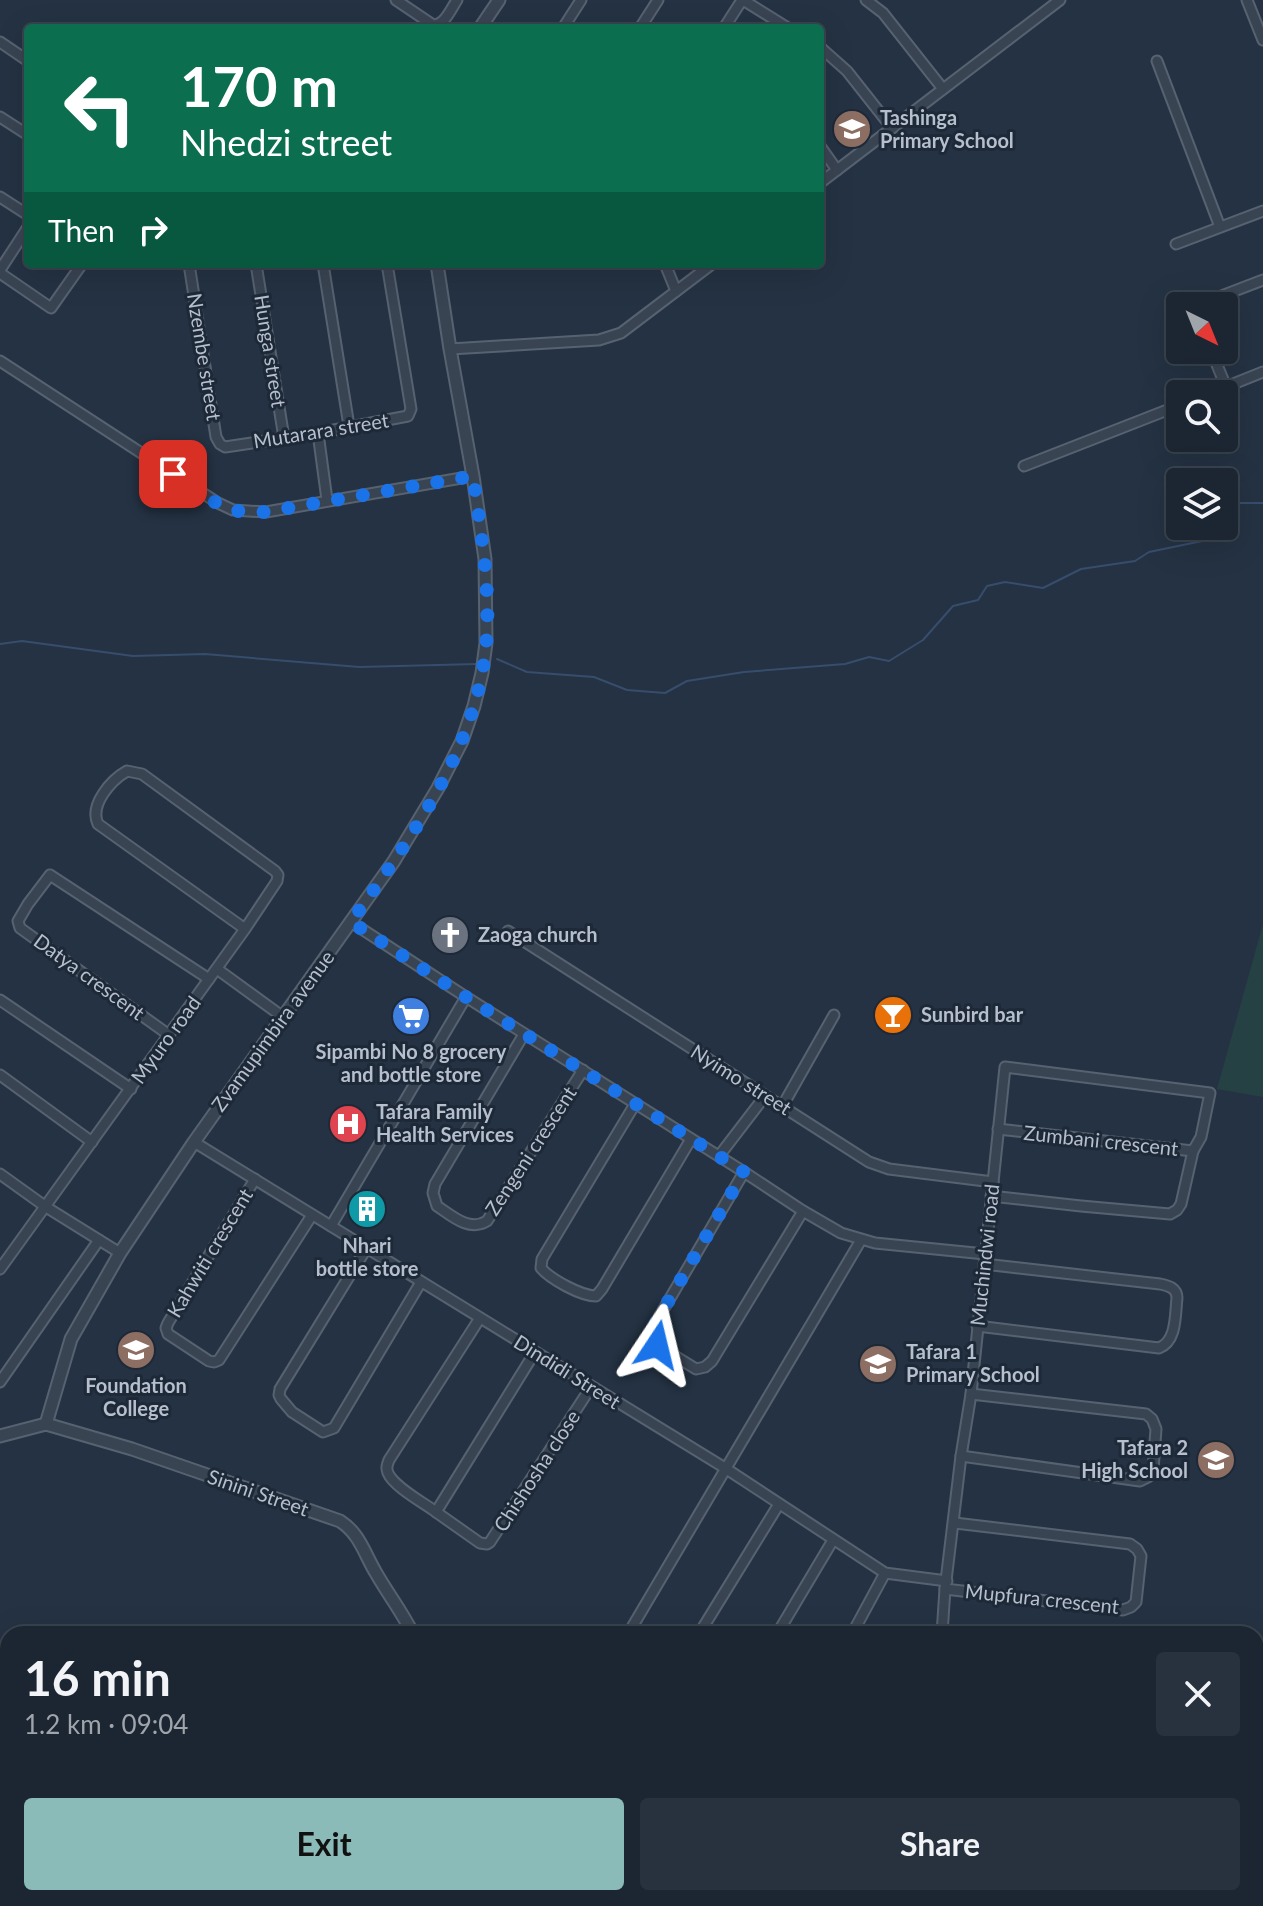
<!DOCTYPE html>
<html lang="en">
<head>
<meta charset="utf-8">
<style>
  body { margin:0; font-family:Lato,sans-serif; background:#28323e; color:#f1f3f6; height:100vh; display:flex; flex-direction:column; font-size:30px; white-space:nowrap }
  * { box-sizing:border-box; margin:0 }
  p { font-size:26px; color:#a0a5ac }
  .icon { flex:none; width:44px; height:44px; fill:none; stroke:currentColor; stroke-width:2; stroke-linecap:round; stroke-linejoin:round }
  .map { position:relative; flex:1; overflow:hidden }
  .side { position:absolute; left:0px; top:1626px; width:1264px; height:280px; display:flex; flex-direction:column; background:#1b2632; border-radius:24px 24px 0 0; box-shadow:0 8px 32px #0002,0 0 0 2px #39434d }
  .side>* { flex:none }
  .top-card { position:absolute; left:24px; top:24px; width:800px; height:244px; border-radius:8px; box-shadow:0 8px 32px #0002,0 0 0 2px #39434d; background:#0b6e4f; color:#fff; overflow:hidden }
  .needle { width:52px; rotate:137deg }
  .tools { position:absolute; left:1166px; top:292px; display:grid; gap:16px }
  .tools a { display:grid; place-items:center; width:72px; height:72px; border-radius:8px; background:#1b2632; box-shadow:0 8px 32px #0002,0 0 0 2px #39434d; font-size:40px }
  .pin { position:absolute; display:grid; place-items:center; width:68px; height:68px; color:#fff; margin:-34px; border-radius:16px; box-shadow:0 4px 12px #0006 }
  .me { position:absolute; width:88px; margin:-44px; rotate:10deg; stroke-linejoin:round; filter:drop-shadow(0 0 6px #0008) }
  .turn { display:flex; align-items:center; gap:28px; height:168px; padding:0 24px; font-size:36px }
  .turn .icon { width:104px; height:104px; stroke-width:2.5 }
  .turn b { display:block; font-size:56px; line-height:68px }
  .then { display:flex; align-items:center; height:76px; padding:0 24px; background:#0003; gap:16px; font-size:30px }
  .round { display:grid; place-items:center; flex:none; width:84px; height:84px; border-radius:8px; background:#28323e }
  .headline { display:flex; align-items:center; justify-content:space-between; height:136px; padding:0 24px }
  h1 { font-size:48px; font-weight:700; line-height:60px }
  .action { display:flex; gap:16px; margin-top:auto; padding:16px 24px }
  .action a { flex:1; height:92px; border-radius:8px; background:#8bbbb9; color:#111; font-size:32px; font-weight:700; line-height:92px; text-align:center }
  .action a+a { background:#28323e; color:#f1f3f6 }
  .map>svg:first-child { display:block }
</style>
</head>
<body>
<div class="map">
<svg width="1263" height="1906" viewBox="0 0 1263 1906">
  <rect width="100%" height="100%" fill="#243243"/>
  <polygon fill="#264144" points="1263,924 1263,1097 1217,1089"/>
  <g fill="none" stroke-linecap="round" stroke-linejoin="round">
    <g stroke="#374d6c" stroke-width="2">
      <polyline points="1224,514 1240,503 1263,503"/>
      <polyline points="0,644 22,641 133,656 205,654 359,667 477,664"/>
      <polyline points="497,659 527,672 594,677 627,690 665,693 687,681 744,672 845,664 869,657 889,661 923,640 953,606 978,600 987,586 1005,582 1043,588 1081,569 1135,561 1149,552 1212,539 1212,526"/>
      <polyline points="0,1725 8,1720"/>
    </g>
    <g stroke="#576270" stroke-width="13">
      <g id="minor">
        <path d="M396,0L433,25C445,25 451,9 457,0"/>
        <polyline points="743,0 788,28"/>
        <polyline points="866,0 883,13 943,89"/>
        <polyline points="1247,0 1263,40"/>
        <polyline points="563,28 581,0"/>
        <polyline points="640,28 658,0"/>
        <polyline points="724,28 742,0"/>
        <polyline points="0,42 28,61"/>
        <polyline points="820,47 847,71 892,128"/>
        <polyline points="1157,61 1220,227"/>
        <polyline points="0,117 28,135"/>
        <polyline points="820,146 837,170"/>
        <polyline points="820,183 1060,0"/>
        <polyline points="0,197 28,215"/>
        <polyline points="1176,244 1263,211"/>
        <polyline points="189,264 216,437 220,444 225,447 318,433 408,416 411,409 387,264"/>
        <polyline points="256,264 284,438"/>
        <polyline points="323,264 349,426"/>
        <polyline points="665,264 676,291"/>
        <polyline points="0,270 28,227"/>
        <polyline points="0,273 51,308 82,264"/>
        <polyline points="1202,306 1203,303 1263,280"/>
        <polyline points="450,349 599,340 621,333 712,264"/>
        <polyline points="1211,350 1226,387"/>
        <polyline points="0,361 218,503 233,510 266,512 473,476"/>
        <polyline points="1208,394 1263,372"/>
        <polyline points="318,433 327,500"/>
        <polyline points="1024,466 1180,405"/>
        <polyline points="351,922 466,997 744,1172 803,1211 841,1233 875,1243 985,1254"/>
        <polyline points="508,931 869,1162 889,1169 993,1182"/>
        <polyline points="217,969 283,1017"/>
        <polyline points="0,1000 131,1089"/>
        <path d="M524,1034L435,1184L433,1193L437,1206C452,1216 469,1232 487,1221L583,1070"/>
        <polyline points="169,1035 20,928 18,921 28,904 50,875 209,979"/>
        <polyline points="0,1075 92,1142"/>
        <path d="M635,1104L542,1259L541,1268C550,1279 581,1296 596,1296L602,1289L691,1139"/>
        <polyline points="783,1105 834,1015"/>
        <polyline points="194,1142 725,1468 885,1573 947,1581"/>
        <polyline points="719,1156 765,1096"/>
        <polyline points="744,1172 655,1324 650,1335 657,1345 696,1369 705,1367 712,1361 803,1211"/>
        <polyline points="0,1174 46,1207 120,1253"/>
        <polyline points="255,1179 168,1323 166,1328 168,1334 209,1361 214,1362 219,1360 312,1215"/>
        <polyline points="991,1196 1081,1206 1170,1214 1177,1210 1181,1204 1193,1151 998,1129"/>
        <polyline points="331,1226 466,997"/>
        <polyline points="366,1249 280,1389 279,1395 281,1399 292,1412 323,1432 334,1428 421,1282"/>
        <path d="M0,1269L245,929L277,881L278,875L275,871L142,774L127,771C111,780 89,805 98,824L245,929"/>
        <path d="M480,1318L389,1460C387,1465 386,1468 388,1473C394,1487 424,1503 436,1512L535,1352"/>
        <path d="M977,1326L1159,1348C1177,1341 1175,1315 1177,1298C1177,1288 1169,1286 1160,1284L984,1264"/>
        <polyline points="0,1382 99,1240"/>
        <polyline points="961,1456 1140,1481 1148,1477 1153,1470 1156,1429 1152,1419 1146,1414 971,1394"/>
        <polyline points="436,1512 480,1543 487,1544 490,1542 591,1387"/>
        <polyline points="945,1589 1123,1610 1131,1607 1136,1602 1141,1556 1137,1549 1130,1544 955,1523"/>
        <polyline points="628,1634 861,1240"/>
        <polyline points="699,1634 779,1504"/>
        <polyline points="777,1634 833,1540"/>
        <polyline points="852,1634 885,1573"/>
        <polyline points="942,1634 945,1589 961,1456 971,1394 1005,1067 1210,1093 1201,1137 1193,1151"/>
        <polyline points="323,1906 346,1898"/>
        <polyline points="639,1906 651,1898"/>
        <polyline points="846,1906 851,1898"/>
      </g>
    </g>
    <g stroke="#576270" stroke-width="15">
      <g id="tertiary">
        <polyline points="480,28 499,0"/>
        <polyline points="46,1424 71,1339 120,1253 194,1142 394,861 438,788 462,741 474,706 482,673 486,643 485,559 473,476 450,349 437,264"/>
        <path d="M46,1424L132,1449L340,1521C360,1534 364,1553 376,1573C388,1594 402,1612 413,1634"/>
        <polyline points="0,1436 46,1424"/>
        <polyline points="1256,1834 1263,1826"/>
        <polyline points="724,1898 736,1906"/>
        <polyline points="1194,1906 1201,1898"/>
      </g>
    </g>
    <use href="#minor" stroke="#394453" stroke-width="9"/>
    <use href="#tertiary" stroke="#394453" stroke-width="11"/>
  </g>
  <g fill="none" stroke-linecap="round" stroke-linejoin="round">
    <path stroke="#1a73e8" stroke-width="14" stroke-dasharray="0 25.2" d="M173,474C191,486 212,504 234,510C244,513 256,512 266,512L473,476C481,532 491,589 486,646C476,750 410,839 351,922L466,997L744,1172L655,1324L650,1335L657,1345"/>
  </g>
  <defs>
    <g id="school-disc" transform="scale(2)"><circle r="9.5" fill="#8d6e63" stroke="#1e2938"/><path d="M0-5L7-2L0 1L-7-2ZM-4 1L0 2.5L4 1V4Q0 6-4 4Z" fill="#fff"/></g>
    <g id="church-disc" transform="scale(2)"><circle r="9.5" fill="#6b7280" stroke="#1e2938"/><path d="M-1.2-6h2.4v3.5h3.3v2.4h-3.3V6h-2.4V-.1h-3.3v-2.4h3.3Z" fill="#fff"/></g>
    <g id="bar-disc" transform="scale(2)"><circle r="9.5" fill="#e8710a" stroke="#1e2938"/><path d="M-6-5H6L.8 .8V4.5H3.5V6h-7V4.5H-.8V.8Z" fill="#fff"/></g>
    <g id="supermarket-disc" transform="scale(2)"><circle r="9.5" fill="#3f7fe0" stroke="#1e2938"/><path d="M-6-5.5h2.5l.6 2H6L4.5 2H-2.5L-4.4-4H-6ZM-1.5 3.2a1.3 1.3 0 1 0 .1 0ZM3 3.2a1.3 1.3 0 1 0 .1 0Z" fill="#fff"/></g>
    <g id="hospital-disc" transform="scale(2)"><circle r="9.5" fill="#e0444e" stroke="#1e2938"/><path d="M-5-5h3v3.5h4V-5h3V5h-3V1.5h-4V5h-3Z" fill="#fff"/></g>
    <g id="building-disc" transform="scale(2)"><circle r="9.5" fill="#0f9aa8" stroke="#1e2938"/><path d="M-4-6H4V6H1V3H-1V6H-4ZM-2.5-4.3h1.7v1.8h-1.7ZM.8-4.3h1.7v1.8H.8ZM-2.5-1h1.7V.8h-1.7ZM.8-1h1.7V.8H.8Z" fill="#fff"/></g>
  </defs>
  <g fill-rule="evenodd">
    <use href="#school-disc" x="852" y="129"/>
    <use href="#church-disc" x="450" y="935"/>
    <use href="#bar-disc" x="893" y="1015"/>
    <use href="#supermarket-disc" x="411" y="1016"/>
    <use href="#hospital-disc" x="348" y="1124"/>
    <use href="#building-disc" x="367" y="1209"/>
    <use href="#school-disc" x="136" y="1350"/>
    <use href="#school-disc" x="878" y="1364"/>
    <use href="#school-disc" x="1216" y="1460"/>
  </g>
  <g text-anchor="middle" stroke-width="6" stroke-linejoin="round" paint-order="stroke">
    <g font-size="20" font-weight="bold" fill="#b6bfcd" stroke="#1e2938" text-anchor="start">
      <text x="880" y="125">Tashinga<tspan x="880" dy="23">Primary School</tspan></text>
      <text x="478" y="942">Zaoga church</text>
      <text x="921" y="1022">Sunbird bar</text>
      <text x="411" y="1059" text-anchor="middle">Sipambi No 8 grocery<tspan x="411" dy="23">and bottle store</tspan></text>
      <text x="376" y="1119">Tafara Family<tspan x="376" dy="23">Health Services</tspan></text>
      <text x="367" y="1253" text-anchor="middle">Nhari<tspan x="367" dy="23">bottle store</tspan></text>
      <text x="906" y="1359">Tafara 1<tspan x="906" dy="23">Primary School</tspan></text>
      <text x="136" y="1393" text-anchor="middle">Foundation<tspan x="136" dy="23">College</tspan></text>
      <text x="1188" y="1455" text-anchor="end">Tafara 2<tspan x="1188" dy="23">High School</tspan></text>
    </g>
    <g font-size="20" fill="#b6bfcd" stroke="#1e2938">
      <text transform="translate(270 351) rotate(81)" y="7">Hunga street</text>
      <text transform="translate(204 357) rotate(81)" y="7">Nzembe street</text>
      <text transform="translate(321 431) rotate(-9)" y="7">Mutarara street</text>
      <text transform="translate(89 977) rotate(36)" y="7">Datya crescent</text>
      <text transform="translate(273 1031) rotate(-54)" y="7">Zvamupimbira avenue</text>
      <text transform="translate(166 1040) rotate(-54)" y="7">Myuro road</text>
      <text transform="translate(741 1080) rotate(32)" y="7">Nyimo street</text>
      <text transform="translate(1101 1141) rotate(6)" y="7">Zumbani crescent</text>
      <text transform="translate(531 1151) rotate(-57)" y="7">Zengeni crescent</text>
      <text transform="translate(210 1253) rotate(-59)" y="7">Kahwiti crescent</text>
      <text transform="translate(985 1255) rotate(-84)" y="7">Muchindwi road</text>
      <text transform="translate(567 1372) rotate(32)" y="7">Dindidi Street</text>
      <text transform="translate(537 1471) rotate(-57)" y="7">Chishosha close</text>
      <text transform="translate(258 1493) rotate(19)" y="7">Sinini Street</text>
      <text transform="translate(1042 1599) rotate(6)" y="7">Mupfura crescent</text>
    </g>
  </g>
</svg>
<div class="tools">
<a><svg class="needle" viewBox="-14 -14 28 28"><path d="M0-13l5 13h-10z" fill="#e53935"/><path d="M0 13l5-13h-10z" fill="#a0a5ac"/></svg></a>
<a><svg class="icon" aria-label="search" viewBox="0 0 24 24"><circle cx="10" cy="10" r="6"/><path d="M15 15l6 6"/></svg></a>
<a><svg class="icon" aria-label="layers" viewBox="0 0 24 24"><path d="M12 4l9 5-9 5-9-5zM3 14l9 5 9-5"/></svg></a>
</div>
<div class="pin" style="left:173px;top:474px;background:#d93025"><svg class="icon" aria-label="arrive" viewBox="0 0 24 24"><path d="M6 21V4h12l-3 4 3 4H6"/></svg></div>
<svg class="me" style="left:657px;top:1345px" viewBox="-20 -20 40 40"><path d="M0-17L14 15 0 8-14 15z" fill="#1a73e8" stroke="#fff" stroke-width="4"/></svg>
<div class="top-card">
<div class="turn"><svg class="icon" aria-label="left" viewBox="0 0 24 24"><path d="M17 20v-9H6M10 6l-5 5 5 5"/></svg><div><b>170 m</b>Nhedzi street</div></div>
<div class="then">Then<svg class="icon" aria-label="right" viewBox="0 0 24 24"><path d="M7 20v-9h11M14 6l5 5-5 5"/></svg></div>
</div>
<section class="side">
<div class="headline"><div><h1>16 min</h1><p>1.2 km · 09:04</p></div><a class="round"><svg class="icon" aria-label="close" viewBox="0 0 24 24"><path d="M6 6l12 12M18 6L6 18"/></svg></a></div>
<div class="action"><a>Exit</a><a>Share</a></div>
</section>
</div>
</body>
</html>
